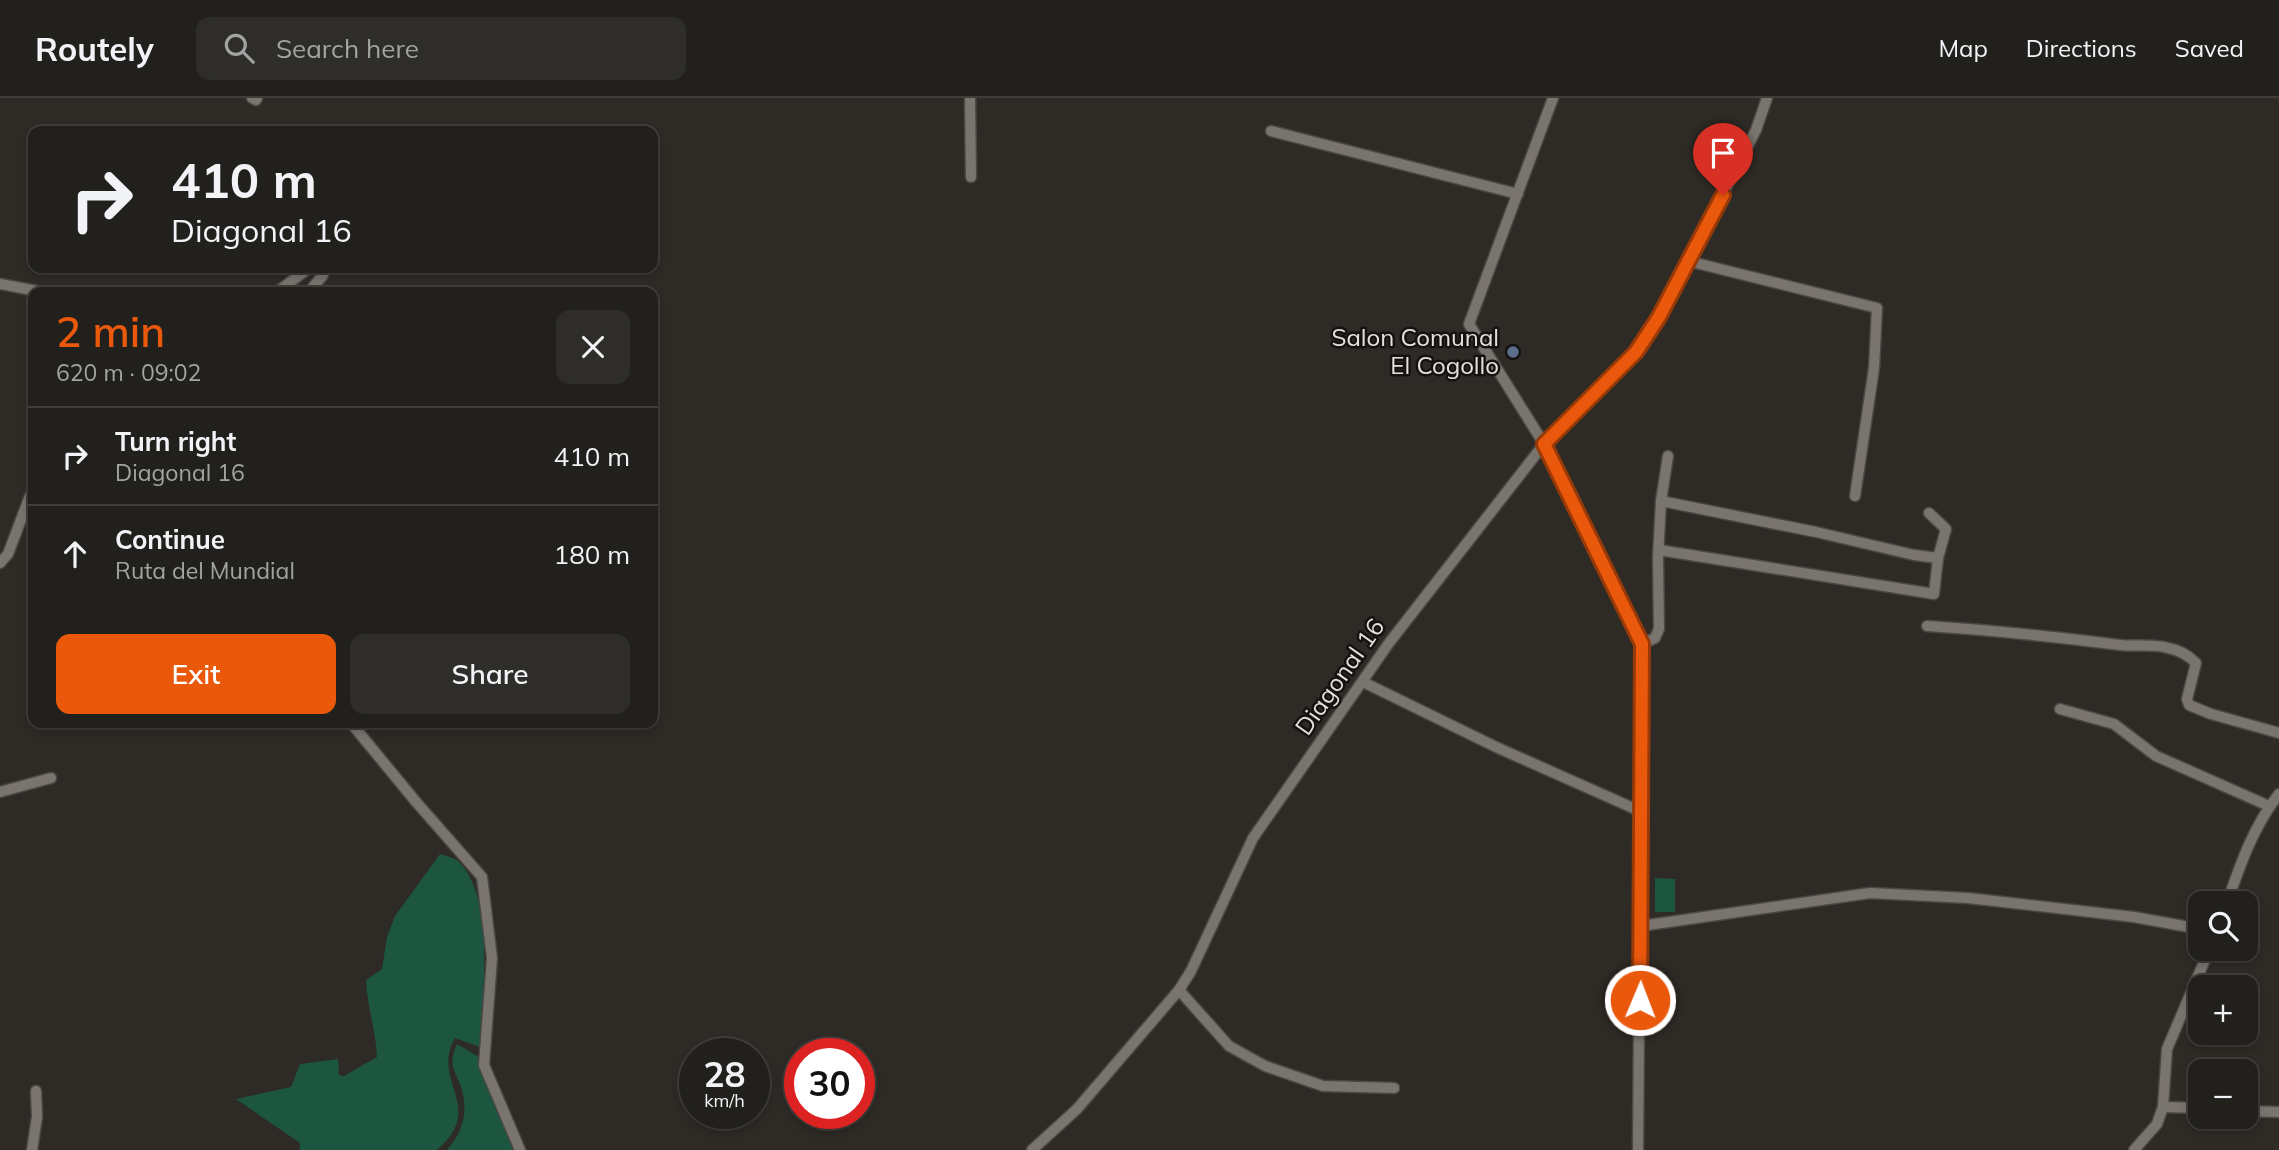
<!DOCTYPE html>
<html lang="en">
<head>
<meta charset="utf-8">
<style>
  body { margin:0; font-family:Mulish,sans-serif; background:#2e2d29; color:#f1f3f6; height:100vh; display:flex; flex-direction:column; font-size:26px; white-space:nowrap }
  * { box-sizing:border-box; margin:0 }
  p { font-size:23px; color:#a2a3a3 }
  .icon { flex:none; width:38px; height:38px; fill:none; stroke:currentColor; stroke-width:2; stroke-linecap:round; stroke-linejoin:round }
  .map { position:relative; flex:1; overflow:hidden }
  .sheet { position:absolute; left:28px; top:189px; width:630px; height:441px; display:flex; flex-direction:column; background:#22201c; border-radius:14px; box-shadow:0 4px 10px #0003,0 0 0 2px #3f3e3b }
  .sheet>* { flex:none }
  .top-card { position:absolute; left:28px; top:28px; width:630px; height:147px; border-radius:14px; box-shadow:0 4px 10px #0003,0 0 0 2px #3f3e3b; background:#22201c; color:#f1f3f6; overflow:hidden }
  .controls { position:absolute; left:2188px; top:793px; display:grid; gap:14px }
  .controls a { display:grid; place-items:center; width:70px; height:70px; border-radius:14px; background:#22201c; box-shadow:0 4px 10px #0003,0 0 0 2px #3f3e3b; font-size:35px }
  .speed { position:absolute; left:679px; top:940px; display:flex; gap:14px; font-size:35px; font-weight:700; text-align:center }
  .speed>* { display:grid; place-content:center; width:91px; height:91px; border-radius:50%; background:#22201c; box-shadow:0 4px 10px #0003,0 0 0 2px #3f3e3b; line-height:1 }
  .speed small { font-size:18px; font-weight:400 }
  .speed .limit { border:10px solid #d22; background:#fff; color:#111 }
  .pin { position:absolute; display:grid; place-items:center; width:60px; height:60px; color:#fff; margin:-72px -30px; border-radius:50% 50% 50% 0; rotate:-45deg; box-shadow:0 0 7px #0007 }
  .pin .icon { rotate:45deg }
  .me { position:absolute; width:77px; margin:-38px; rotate:1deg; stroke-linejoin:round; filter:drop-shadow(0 0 5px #0008) }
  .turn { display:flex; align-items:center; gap:24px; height:147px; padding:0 28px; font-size:32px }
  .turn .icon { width:91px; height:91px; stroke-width:2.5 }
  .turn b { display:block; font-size:49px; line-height:60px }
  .round { display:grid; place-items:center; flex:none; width:74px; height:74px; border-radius:14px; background:#2e2d29 }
  .headline { display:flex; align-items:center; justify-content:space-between; height:119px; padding:0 28px }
  h1 { font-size:42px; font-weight:600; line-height:52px; color:#ea580c }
  .cta { display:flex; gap:14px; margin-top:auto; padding:14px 28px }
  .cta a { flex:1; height:80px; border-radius:14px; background:#ea580c; color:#fff; font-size:28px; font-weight:600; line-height:80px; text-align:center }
  .cta a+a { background:#2e2d29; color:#f1f3f6 }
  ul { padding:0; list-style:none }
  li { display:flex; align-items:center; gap:21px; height:98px; padding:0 28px; border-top:2px solid #3f3e3b }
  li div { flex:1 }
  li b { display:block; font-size:26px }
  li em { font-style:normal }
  header { display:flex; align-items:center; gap:42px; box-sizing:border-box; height:98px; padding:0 35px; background:#22201c; border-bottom:2px solid #3f3e3b }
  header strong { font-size:33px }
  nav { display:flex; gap:38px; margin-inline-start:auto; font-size:24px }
  .search { width:490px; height:63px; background:#2e2d29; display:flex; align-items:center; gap:18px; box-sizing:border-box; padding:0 24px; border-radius:14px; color:#a2a3a3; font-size:26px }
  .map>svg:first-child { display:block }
</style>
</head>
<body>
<header>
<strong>Routely</strong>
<div class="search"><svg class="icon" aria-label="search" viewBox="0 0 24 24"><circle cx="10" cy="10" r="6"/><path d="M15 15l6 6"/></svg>Search here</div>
<nav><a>Map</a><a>Directions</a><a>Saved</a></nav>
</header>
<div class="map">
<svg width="2279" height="1052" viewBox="0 0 2279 1052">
  <rect width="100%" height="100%" fill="#2e2a25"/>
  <g fill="#1d5640">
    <path d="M440,756C446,758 455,760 459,764C496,802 482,899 480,949L455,940C430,983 487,1009 437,1052H300V1045L236,1001L291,989L300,966L338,961L339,977L344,978L377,959C376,932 367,909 366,882L382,871L387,839L395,818Z"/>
    <polygon points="1655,780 1675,781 1675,814 1655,814"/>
    <path d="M457,946L479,959L488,988L515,1052H447C463,1034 469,1012 461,989C454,970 448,967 457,946Z"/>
  </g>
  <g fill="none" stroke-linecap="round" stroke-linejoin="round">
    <g stroke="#4b4844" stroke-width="13">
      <g id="minor">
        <polyline points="252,0 256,2 257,0"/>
        <polyline points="970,0 971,79"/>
        <polyline points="1553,0 1469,226 1544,346 1642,546 1638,1052"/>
        <polyline points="1271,33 1518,96"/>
        <polyline points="1688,163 1877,210 1874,270 1855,398"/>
        <polyline points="0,186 42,194"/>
        <polyline points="277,194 309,170"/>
        <polyline points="309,194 323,177 322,170"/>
        <polyline points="1661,403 1816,434 1914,457 1938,460"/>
        <polyline points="1659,452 1934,496 1938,460 1946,431 1929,415"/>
        <polyline points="0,465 8,456 30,398"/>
        <path d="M1927,528C1992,532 2056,539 2120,547C2136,549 2152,545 2168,550C2179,552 2188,557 2196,565L2187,601L2189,607L2211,616L2279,635"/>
        <polyline points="1642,546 1655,540 1659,531 1658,460 1661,403 1668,358"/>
        <polyline points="1363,584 1496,649 1642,714"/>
        <polyline points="2060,611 2114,626 2156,658 2269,708"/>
        <polyline points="351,625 417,705 482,779 492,860 484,967 520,1052"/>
        <polyline points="0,694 51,680"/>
        <path d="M2227,805C2240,767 2254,727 2279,696"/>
        <polyline points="1641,828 1870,795 1968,800 2134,819 2200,831"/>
        <polyline points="1179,892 1229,948 1265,968 1323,988 1394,990"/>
        <polyline points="2163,1009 2200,1010"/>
        <polyline points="2245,1013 2279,1014"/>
        <polyline points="32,1052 37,1019 36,993"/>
        <polyline points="1032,1052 1077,1011 1179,892 1191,873 1253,740 1389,545 1544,346 1636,254 1659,219 1756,32 1767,0"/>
        <polyline points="2134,1052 2157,1026 2163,1009 2167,951 2210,850"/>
      </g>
    </g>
    <use href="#minor" stroke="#79746e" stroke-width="10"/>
  </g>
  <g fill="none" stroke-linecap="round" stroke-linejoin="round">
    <g stroke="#983908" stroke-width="18">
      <polyline id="route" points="1640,902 1642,546 1544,346 1636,254 1659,219 1723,97"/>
    </g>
    <use href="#route" stroke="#ea580c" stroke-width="12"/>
  </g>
  <circle fill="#5c6f8a" stroke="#151311" stroke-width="2.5" cx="1513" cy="254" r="7"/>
  <g text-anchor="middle" stroke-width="5" stroke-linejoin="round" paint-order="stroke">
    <g font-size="24" fill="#e3e0dd" stroke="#151311" text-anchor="end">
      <text x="1499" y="248">Salon Comunal<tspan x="1499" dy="28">El Cogollo</tspan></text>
    </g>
    <g font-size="24" fill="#e3e0dd" stroke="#151311">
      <text transform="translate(1340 579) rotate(-55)" y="8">Diagonal 16</text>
    </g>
  </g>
</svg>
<div class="controls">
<a><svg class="icon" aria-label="search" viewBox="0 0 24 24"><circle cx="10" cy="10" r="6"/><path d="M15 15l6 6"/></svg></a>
<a>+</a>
<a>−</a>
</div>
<div class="speed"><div>28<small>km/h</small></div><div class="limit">30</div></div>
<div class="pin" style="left:1723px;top:97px;background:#d93025"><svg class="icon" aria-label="arrive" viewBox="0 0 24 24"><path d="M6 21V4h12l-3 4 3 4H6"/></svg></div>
<svg class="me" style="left:1640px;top:902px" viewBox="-20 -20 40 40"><circle r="17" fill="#ea580c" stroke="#fff" stroke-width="3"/><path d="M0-11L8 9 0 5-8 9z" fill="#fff"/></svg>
<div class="top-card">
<div class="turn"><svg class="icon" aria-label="right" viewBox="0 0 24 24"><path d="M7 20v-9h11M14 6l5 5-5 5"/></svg><div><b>410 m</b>Diagonal 16</div></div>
</div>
<section class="sheet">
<div class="headline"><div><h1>2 min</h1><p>620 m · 09:02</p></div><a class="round"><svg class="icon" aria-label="close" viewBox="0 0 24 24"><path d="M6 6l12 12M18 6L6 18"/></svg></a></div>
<ul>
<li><svg class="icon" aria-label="right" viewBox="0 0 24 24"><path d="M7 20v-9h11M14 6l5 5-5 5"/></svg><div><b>Turn right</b><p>Diagonal 16</p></div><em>410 m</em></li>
<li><svg class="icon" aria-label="ahead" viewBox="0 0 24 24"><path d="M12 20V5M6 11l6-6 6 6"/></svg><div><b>Continue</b><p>Ruta del Mundial</p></div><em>180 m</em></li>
</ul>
<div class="cta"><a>Exit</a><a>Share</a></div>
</section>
</div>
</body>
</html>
